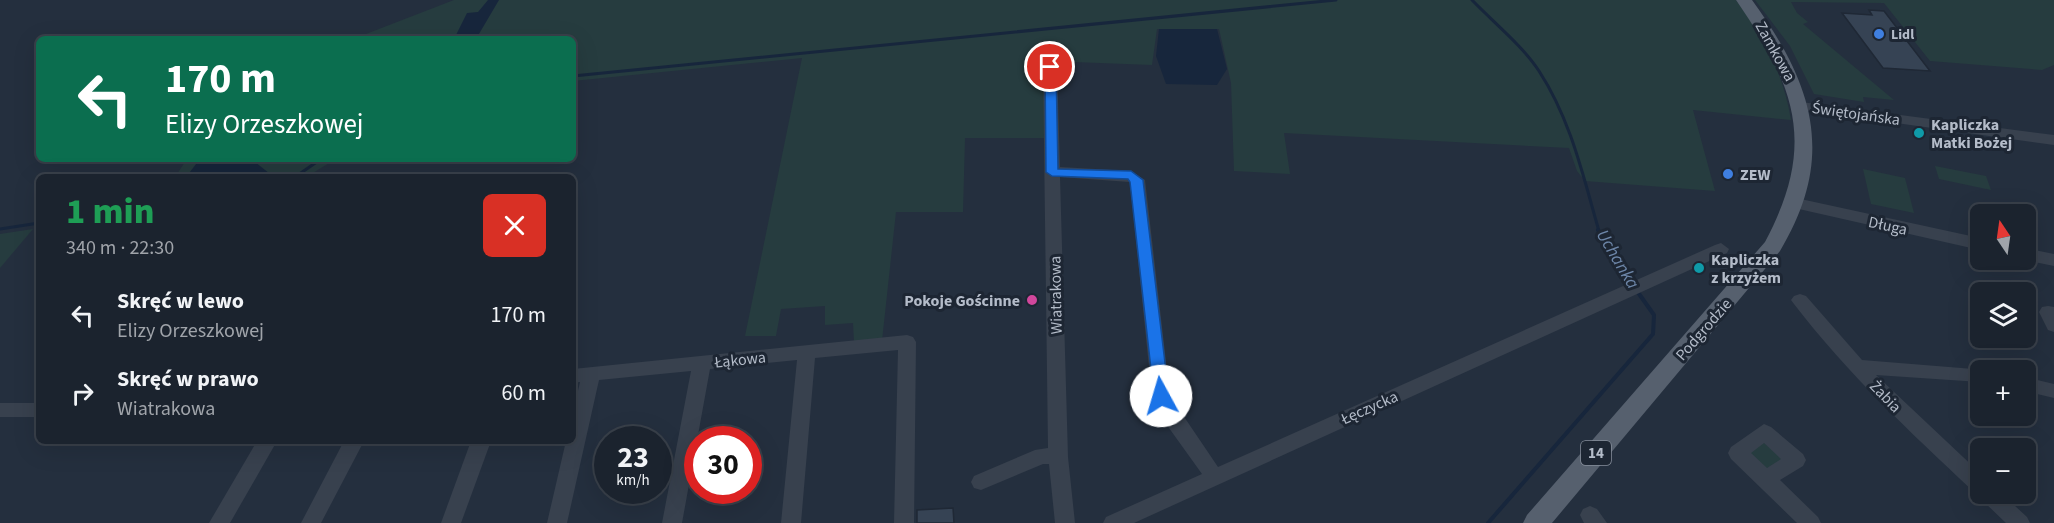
<!DOCTYPE html>
<html lang="pl">
<head>
<meta charset="utf-8">
<style>
  body { margin:0; font-family:"Source Sans 3",sans-serif; background:#242b36; color:#f1f3f6; height:100vh; display:flex; flex-direction:column; font-size:22px; white-space:nowrap }
  * { box-sizing:border-box; margin:0 }
  p { font-size:20px; color:#a0a4aa }
  .icon { flex:none; width:33px; height:33px; fill:none; stroke:currentColor; stroke-width:2; stroke-linecap:round; stroke-linejoin:round }
  .map { position:relative; flex:1; overflow:hidden }
  .panel { position:absolute; left:36px; top:174px; width:540px; height:270px; display:flex; flex-direction:column; background:#1b232e; border-radius:9px; box-shadow:0 6px 24px #0002,0 0 0 2px #39404a }
  .panel>* { flex:none }
  .top-card { position:absolute; left:36px; top:36px; width:540px; height:126px; border-radius:9px; box-shadow:0 6px 24px #0002,0 0 0 2px #39404a; background:#0b6e4f; color:#fff; overflow:hidden }
  .needle { width:39px; rotate:347deg }
  .controls { position:absolute; left:1970px; top:204px; display:grid; gap:12px }
  .controls a { display:grid; place-items:center; width:66px; height:66px; border-radius:9px; background:#1b232e; box-shadow:0 6px 24px #0002,0 0 0 2px #39404a; font-size:30px }
  .speed { position:absolute; left:594px; top:426px; display:flex; gap:12px; font-size:30px; font-weight:700; text-align:center }
  .speed>* { display:grid; place-content:center; width:78px; height:78px; border-radius:50%; background:#1b232e; box-shadow:0 6px 24px #0002,0 0 0 2px #39404a; line-height:1 }
  .speed small { font-size:15px; font-weight:400 }
  .speed .limit { border:9px solid #d22; background:#fff; color:#111 }
  .pin { position:absolute; display:grid; place-items:center; width:51px; height:51px; color:#fff; margin:-26px; border:3px solid #fff; border-radius:50%; box-shadow:0 2px 6px #0007 }
  .me { position:absolute; width:66px; margin:-33px; rotate:354deg; stroke-linejoin:round; filter:drop-shadow(0 0 4px #0008) }
  .turn { display:flex; align-items:center; gap:21px; height:126px; padding:0 30px; font-size:27px }
  .turn .icon { width:78px; height:78px; stroke-width:2.5 }
  .turn b { display:block; font-size:42px; line-height:51px }
  .round { display:grid; place-items:center; flex:none; width:63px; height:63px; border-radius:9px; background:#242b36 }
  .headline { display:flex; align-items:center; justify-content:space-between; height:102px; padding:0 30px }
  h1 { font-size:36px; font-weight:800; line-height:45px; color:#1e9e55 }
  ul { padding:0; list-style:none }
  li { display:flex; align-items:center; gap:18px; height:78px; padding:0 30px }
  li div { flex:1 }
  li b { display:block; font-size:22px }
  li em { font-style:normal }
  .map>svg:first-child { display:block }
</style>
</head>
<body>
<div class="map">
<svg width="2054" height="523" viewBox="0 0 2054 523">
  <rect width="100%" height="100%" fill="#242f3e"/>
  <g fill="#263c3f">
    <path d="M454,0H1736C1764,35 1784,76 1791,120L1693,110L1715,191L1585,181L1577,171L1569,148L1284,133L1290,174L1234,171L1231,83L1219,29H1157L1152,65L1047,61L1046,138H965L963,212H896L882,341L854,342L853,323L825,325V306L781,309L776,336H745L802,58L573,81V39H353Z"/>
    <polygon points="1755,0 2054,0 2054,65 2042,70 1930,61 1884,3 1791,2 1797,13 1808,22 1803,24 1894,100 1863,97 1864,102 1814,94 1790,46"/>
    <polygon points="187,159 336,159 306,177 175,177"/>
    <polygon points="1935,166 1986,176 1991,190 1939,179"/>
    <polygon points="1863,169 1905,178 1914,213 1871,204"/>
    <polygon points="33,229 0,268 0,234"/>
    <polygon points="1763,442 1784,460 1765,469 1748,451"/>
  </g>
  <g fill="#17263c">
    <polygon points="488,0 499,0 476,39 454,39 467,13 478,12"/>
    <polygon points="1159,29 1217,29 1227,69 1217,85 1166,84 1156,56"/>
    <polygon points="200,159 251,159 274,177 186,177"/>
  </g>
  <g fill="none" stroke-linecap="round" stroke-linejoin="round">
    <g stroke="#17263c" stroke-width="3">
      <path d="M1472,0C1493,22 1523,46 1539,71C1571,120 1583,176 1599,231"/>
      <polyline points="573,76 1336,0"/>
      <polyline points="295,177 321,159"/>
      <polyline points="0,229 39,223"/>
    </g>
    <g stroke="#17263c" stroke-width="4">
      <polyline points="1598,230 1631,285"/>
      <polyline points="1488,523 1653,334 1654,315 1637,291"/>
    </g>
  </g>
  <g fill="#364354" stroke="#1f2835" stroke-width="1.5">
    <polygon points="1869,10 1884,11 1930,71 1883,68 1842,13 1872,15"/>
    <polygon points="953,508 954,523 917,523 917,510"/>
  </g>
  <g fill="none" stroke-linecap="round" stroke-linejoin="round">
    <g fill="#38414e" fill-rule="evenodd">
      <polygon points="1050,63 1057,67 1060,167 1131,171 1145,180 1170,396 1218,467 1715,245 1721,243 1729,249 1727,253 1134,523 1103,523 1106,517 1202,474 1169,428 1152,396 1130,182 1060,177 1068,457 1075,523 1055,523 1049,464 1043,464 981,490 974,488 971,482 974,476 1035,450 1048,448 1043,67"/>
      <polygon points="1801,102 2054,135 2054,145 1796,109 1794,106 1796,103"/>
      <polygon points="1796,198 1980,238 1980,250 1790,207 1788,203"/>
      <polygon points="2025,248 2054,254 2054,266 2024,260"/>
      <path d="M1800,294L1806,296L1862,360L1986,370H1980V382L1876,375L1980,473V494H2002L2027,517L2030,523H2006L1982,500L1979,493L1973,491C1910,432 1847,373 1794,304L1791,300L1794,296Z"/>
      <polygon points="2048,306 2054,307 2054,332 2048,330 2039,312 2042,307"/>
      <polygon points="907,335 913,337 916,342 914,523 894,523 898,350 815,358 801,523 781,523 797,360 710,369 682,523 662,523 691,371 599,380 567,523 547,523 566,441 573,441 573,413 580,382 573,383 573,369"/>
      <polygon points="2025,377 2054,384 2054,398 2025,391"/>
      <rect x="0" y="403" width="39" height="14"/>
      <path d="M1764,424L1771,427L1803,454L1806,460L1803,466L1780,480L1818,517L1821,523H1797L1731,459L1728,453L1731,447ZM1764,443L1781,459L1767,468L1751,453Z"/>
      <polygon points="257,441 277,441 230,523 209,523"/>
      <polygon points="344,441 364,441 321,523 301,523"/>
      <polygon points="471,441 491,441 461,523 441,523"/>
      <polygon points="1590,506 1597,509 1607,523 1584,523 1580,515 1583,509"/>
    </g>
    <path fill="#56606e" fill-rule="evenodd" d="M1736,0H1752C1813,84 1837,156 1780,251L1552,523H1523L1527,515L1765,242C1817,144 1796,87 1736,0Z"/>
  </g>
  <polygon fill="#1a73e8" stroke="#114b97" stroke-width="1.5" points="1050,64 1056,67 1058,169 1131,171 1143,180 1169,396 1167,401 1161,403 1154,396 1130,182 1128,179 1052,176 1046,172 1045,67"/>
  <g fill="#3f7fe0" stroke="#1d2633" stroke-width="2">
    <circle cx="1879" cy="34" r="6"/>
    <circle cx="1728" cy="174" r="6"/>
  </g>
  <g fill="#0f9aa8" stroke="#1d2633" stroke-width="2">
    <circle cx="1919" cy="133" r="6"/>
    <circle cx="1699" cy="268" r="6"/>
  </g>
  <circle fill="#d1479c" stroke="#1d2633" stroke-width="2" cx="1032" cy="300" r="6"/>
  <g text-anchor="middle" stroke-width="6" stroke-linejoin="round" paint-order="stroke">
    <g font-size="14" font-weight="bold" fill="#b4bcc9" stroke="#1d2633" text-anchor="start">
      <text x="1891" y="39">Lidl</text>
    </g>
    <rect fill="#1d2633" stroke="#878f9c" stroke-width="1.5" x="1581" y="441" width="30" height="24" rx="4.5"/>
    <g font-size="15" font-weight="bold" fill="#b4bcc9">
      <text x="1596" y="458">14</text>
    </g>
    <g font-size="16" fill="#b4bcc9" stroke="#1d2633">
      <text transform="translate(1776 51) rotate(61)" y="6">Zamkowa</text>
      <text transform="translate(1856 113) rotate(8)" y="6">Świętojańska</text>
      <text transform="translate(1888 225) rotate(12)" y="6">Długa</text>
      <text transform="translate(1055 295) rotate(-91)" y="6">Wiatrakowa</text>
      <text transform="translate(1703 329) rotate(-49)" y="6">Podgrodzie</text>
      <text transform="translate(740 359) rotate(-6)" y="6">Łąkowa</text>
      <text transform="translate(1886 396) rotate(46)" y="6">Żabia</text>
      <text transform="translate(1369 407) rotate(-24)" y="6">Łęczycka</text>
    </g>
    <g font-size="16" font-weight="bold" fill="#b4bcc9" stroke="#1d2633" text-anchor="start">
      <text x="1931" y="130">Kapliczka<tspan x="1931" dy="18">Matki Bożej</tspan></text>
      <text x="1740" y="180">ZEW</text>
      <text x="1711" y="265">Kapliczka<tspan x="1711" dy="18">z krzyżem</tspan></text>
      <text x="1020" y="306" text-anchor="end">Pokoje Gościnne</text>
    </g>
    <g font-size="18" font-style="italic" fill="#6d86a8" stroke="#1d2633">
      <text transform="translate(1618 259) rotate(59)" y="6">Uchanka</text>
    </g>
  </g>
</svg>
<div class="controls">
<a><svg class="needle" viewBox="-14 -14 28 28"><path d="M0-13l5 13h-10z" fill="#e53935"/><path d="M0 13l5-13h-10z" fill="#a0a4aa"/></svg></a>
<a><svg class="icon" aria-label="layers" viewBox="0 0 24 24"><path d="M12 4l9 5-9 5-9-5zM3 14l9 5 9-5"/></svg></a>
<a>+</a>
<a>−</a>
</div>
<div class="speed"><div>23<small>km/h</small></div><div class="limit">30</div></div>
<div class="pin" style="left:1050px;top:67px;background:#d93025"><svg class="icon" aria-label="arrive" viewBox="0 0 24 24"><path d="M6 21V4h12l-3 4 3 4H6"/></svg></div>
<svg class="me" style="left:1161px;top:396px" viewBox="-20 -20 40 40"><circle r="19" fill="#fff"/><path d="M0-13L10 11 0 6-10 11z" fill="#1a73e8"/></svg>
<div class="top-card">
<div class="turn"><svg class="icon" aria-label="left" viewBox="0 0 24 24"><path d="M17 20v-9H6M10 6l-5 5 5 5"/></svg><div><b>170 m</b>Elizy Orzeszkowej</div></div>
</div>
<section class="panel">
<div class="headline"><div><h1>1 min</h1><p>340 m · 22:30</p></div><a class="round" style="background:#d93025;color:#fff"><svg class="icon" aria-label="close" viewBox="0 0 24 24"><path d="M6 6l12 12M18 6L6 18"/></svg></a></div>
<ul>
<li><svg class="icon" aria-label="left" viewBox="0 0 24 24"><path d="M17 20v-9H6M10 6l-5 5 5 5"/></svg><div><b>Skręć w lewo</b><p>Elizy Orzeszkowej</p></div><em>170 m</em></li>
<li><svg class="icon" aria-label="right" viewBox="0 0 24 24"><path d="M7 20v-9h11M14 6l5 5-5 5"/></svg><div><b>Skręć w prawo</b><p>Wiatrakowa</p></div><em>60 m</em></li>
</ul>
</section>
</div>
</body>
</html>
